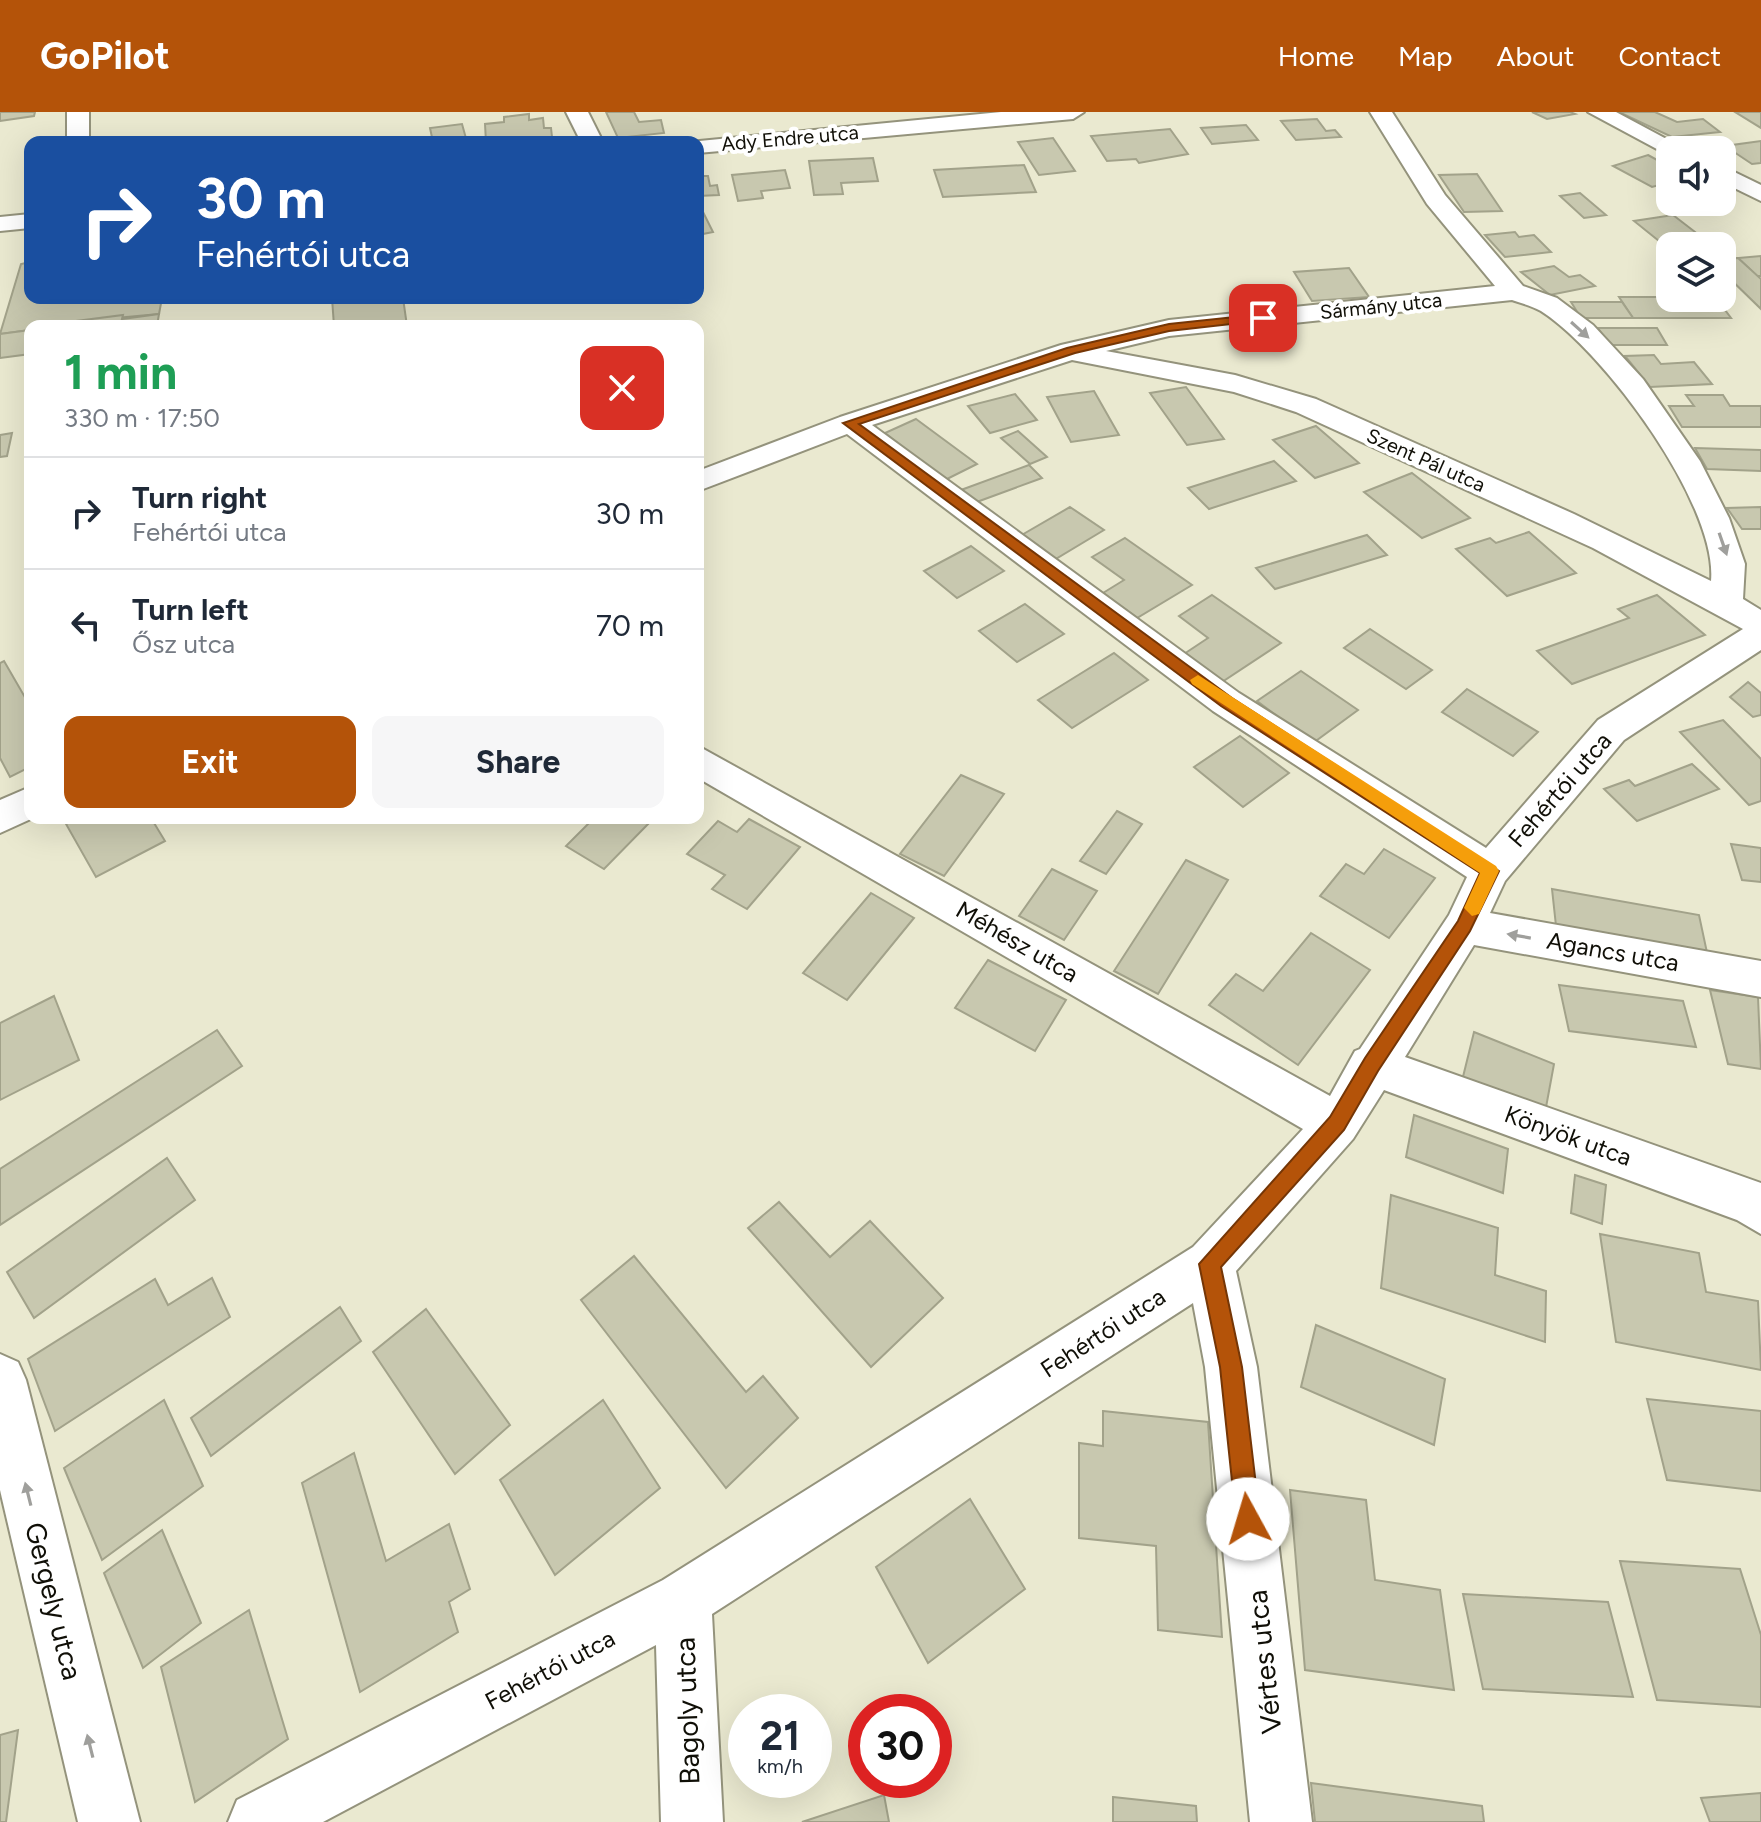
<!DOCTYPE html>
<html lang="en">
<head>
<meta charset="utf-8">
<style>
  body { margin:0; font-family:Figtree,sans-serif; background:#f6f6f7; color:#1f2937; height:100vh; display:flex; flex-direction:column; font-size:30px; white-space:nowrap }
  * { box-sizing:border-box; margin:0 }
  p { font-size:26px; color:#747a83 }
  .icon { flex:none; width:44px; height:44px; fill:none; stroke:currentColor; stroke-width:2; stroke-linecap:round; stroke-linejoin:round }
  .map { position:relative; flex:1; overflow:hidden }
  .details { position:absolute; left:24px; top:208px; width:680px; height:504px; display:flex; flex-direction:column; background:#fff; border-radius:16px; box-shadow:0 8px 32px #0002 }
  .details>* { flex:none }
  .hud { position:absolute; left:24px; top:24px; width:680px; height:168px; border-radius:16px; box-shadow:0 8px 32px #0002; background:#1a4fa0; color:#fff; overflow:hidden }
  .controls { position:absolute; left:1656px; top:24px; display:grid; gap:16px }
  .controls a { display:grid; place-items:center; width:80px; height:80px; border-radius:16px; background:#fff; box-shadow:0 8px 32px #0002; font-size:40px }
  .speed { position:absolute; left:728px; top:1582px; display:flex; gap:16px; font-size:40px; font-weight:700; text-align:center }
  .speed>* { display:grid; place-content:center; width:104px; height:104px; border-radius:50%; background:#fff; box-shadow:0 8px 32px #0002; line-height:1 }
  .speed small { font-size:20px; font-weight:400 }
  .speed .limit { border:12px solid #d22; background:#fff; color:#111 }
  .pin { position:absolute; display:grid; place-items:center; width:68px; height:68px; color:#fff; margin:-34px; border-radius:16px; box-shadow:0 4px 12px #0006 }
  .me { position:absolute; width:88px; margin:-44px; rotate:354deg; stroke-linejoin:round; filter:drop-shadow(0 0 6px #0008) }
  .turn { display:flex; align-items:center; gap:28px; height:168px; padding:0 40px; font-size:36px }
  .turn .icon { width:104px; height:104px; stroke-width:2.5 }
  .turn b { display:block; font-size:56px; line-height:68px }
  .round { display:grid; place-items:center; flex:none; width:84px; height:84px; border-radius:16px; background:#f6f6f7 }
  .headline { display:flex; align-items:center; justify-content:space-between; height:136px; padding:0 40px }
  h1 { font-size:48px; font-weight:700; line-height:60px; color:#1e9e55 }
  .button { display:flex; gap:16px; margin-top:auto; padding:16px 40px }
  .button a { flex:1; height:92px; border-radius:16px; background:#b45309; color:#fff; font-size:32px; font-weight:700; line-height:92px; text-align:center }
  .button a+a { background:#f6f6f7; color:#1f2937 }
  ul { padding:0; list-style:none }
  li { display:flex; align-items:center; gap:24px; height:112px; padding:0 40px; border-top:2px solid #e0e1e3 }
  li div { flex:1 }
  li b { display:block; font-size:30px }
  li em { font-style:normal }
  header { display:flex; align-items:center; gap:48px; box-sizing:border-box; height:112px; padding:0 40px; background:#b45309; color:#fff }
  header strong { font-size:38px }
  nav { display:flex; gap:44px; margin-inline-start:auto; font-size:28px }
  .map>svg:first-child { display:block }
</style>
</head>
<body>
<header>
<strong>GoPilot</strong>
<nav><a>Home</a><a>Map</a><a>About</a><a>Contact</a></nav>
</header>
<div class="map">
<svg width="1761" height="1710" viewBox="0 0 1761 1710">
  <rect width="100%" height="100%" fill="#eae9d0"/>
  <g fill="#c8c8af" stroke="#a2a28a" stroke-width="2">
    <polygon points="0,0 35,0 34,4 0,9"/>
    <polygon points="606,0 634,0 639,10 661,8 664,21 618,26"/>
    <polygon points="1532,0 1570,0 1575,2 1547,7"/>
    <polygon points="1619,0 1655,0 1677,10 1703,7 1720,20 1672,25"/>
    <polygon points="1735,0 1761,0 1761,16"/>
    <polygon points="529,2 529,8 543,6 544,16 551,16 552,25 525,30 486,30 485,12 504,10 504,5"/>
    <polygon points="1317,7 1326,19 1335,18 1341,25 1296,28 1281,9"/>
    <polygon points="462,12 467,30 433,30 430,16"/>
    <polygon points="1246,13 1258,28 1212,32 1201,16"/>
    <polygon points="1170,17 1188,42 1139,51 1136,47 1107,49 1091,24"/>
    <polygon points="1053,26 1075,59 1039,63 1018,30"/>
    <polygon points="1761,29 1761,51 1752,52 1725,34"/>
    <polygon points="1648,43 1670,55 1670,70 1652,75 1613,54"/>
    <polygon points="873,46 878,69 841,71 843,82 814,83 809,49"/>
    <polygon points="1024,53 1036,80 943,85 934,58"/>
    <polygon points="785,58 790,76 761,79 763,86 738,89 732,63"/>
    <polygon points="1477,62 1502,99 1464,100 1439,63"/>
    <polygon points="698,64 708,64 710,74 717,73 719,83 698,84"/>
    <polygon points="1580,81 1606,103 1584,106 1560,84"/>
    <polygon points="1670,83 1670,90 1722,90 1722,86 1732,94 1682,100 1662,85"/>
    <polygon points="698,90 713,120 698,123"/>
    <polygon points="1673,103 1699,123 1659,129 1634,109"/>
    <polygon points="1515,120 1519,125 1534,123 1551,140 1505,145 1485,123"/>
    <polygon points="1761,144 1761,164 1757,164 1738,146"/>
    <polygon points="1738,146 1761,167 1761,197 1722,159 1722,147"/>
    <polygon points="30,150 30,186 162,186 159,202 30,214 30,218 0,222 21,152"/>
    <polygon points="1554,154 1569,165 1580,163 1595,174 1550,183 1521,160"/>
    <polygon points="1349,156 1369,185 1312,189 1294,160"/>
    <polygon points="1661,179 1670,179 1670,186 1716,186 1731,206 1633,206 1619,185 1665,185"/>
    <polygon points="332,186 403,186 407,214 334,214"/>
    <polygon points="1571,190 1622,190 1633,206 1581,206"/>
    <polygon points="159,202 157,214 37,214 123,203 122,207"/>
    <polygon points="1598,216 1657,216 1667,233 1609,233"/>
    <polygon points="30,218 30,242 0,246 0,222"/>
    <polygon points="1654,243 1661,252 1694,250 1712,272 1650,275 1625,244"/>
    <polygon points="1186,275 1224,327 1187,333 1150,281"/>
    <polygon points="1094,279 1119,323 1071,330 1047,285"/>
    <polygon points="1015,282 1037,308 990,321 968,294"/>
    <polygon points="1686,283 1723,283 1730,294 1761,294 1761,315 1682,315 1669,294 1694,294"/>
    <polygon points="916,307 977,352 945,368 885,321"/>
    <polygon points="1316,314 1359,351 1315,366 1273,328"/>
    <polygon points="1018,319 1047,345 1030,352 1001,326"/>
    <polygon points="12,321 7,344 0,345 0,323"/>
    <polygon points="1695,336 1761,338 1761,359 1707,357"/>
    <polygon points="1274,349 1296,369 1209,397 1188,376"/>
    <polygon points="1029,353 1042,366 974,391 961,378"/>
    <polygon points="1412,361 1470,406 1422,426 1364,380"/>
    <polygon points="1070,395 1104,418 1054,448 1020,424"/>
    <polygon points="1761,395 1761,417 1742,417 1727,396"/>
    <polygon points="1529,420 1576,461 1507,484 1456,437 1490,426 1496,431"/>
    <polygon points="1367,423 1387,443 1275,477 1256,456"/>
    <polygon points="1125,426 1192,473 1137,506 1103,481 1124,468 1092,445"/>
    <polygon points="971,434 1004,459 957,486 924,459"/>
    <polygon points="1212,483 1281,531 1222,570 1184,542 1208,526 1179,504"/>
    <polygon points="1657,483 1705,523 1572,572 1537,539 1629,506 1618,497"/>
    <polygon points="1025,492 1064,522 1017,550 979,519"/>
    <polygon points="1370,517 1432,558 1406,577 1344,536"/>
    <polygon points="1114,541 1148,568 1072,616 1038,588"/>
    <polygon points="4,549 30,594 30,655 10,665 0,646 0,551"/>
    <polygon points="1301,559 1358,598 1313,631 1257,589"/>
    <polygon points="1748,570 1761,581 1761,603 1753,605 1730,585"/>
    <polygon points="1467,577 1538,620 1513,644 1442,600"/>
    <polygon points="1723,608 1761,647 1761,689 1749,693 1680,620"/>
    <polygon points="1240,624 1289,661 1243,695 1194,655"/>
    <polygon points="1692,652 1719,677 1637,709 1604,677 1629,668 1635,674"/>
    <polygon points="961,663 1004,682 944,764 900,742"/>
    <polygon points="1117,699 1142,712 1106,762 1080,749"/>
    <polygon points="78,706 151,706 165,729 96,765 66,712"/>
    <polygon points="594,706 654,706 604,757 566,734"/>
    <polygon points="749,707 800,735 747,797 712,777 725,763 687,742 718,709 737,720"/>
    <polygon points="1731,732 1761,736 1761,770 1742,768"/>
    <polygon points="1384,737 1435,766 1389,826 1320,784 1346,752 1364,762"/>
    <polygon points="1186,748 1228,768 1158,882 1114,859"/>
    <polygon points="1052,757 1097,779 1064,828 1019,804"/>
    <polygon points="1552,777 1699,803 1709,850 1557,823"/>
    <polygon points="871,781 914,806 847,888 803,861"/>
    <polygon points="1311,821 1370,858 1298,953 1209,893 1236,862 1263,879"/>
    <polygon points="988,848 1066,888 1035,939 955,896"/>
    <polygon points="1559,873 1683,889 1696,935 1569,919"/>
    <polygon points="1710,878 1758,885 1761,957 1728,952"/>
    <polygon points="54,884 79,948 0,988 0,911"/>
    <polygon points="217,918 242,954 0,1113 0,1057"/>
    <polygon points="1474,920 1554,952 1544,1006 1461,973"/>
    <polygon points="1414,1003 1508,1037 1503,1081 1406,1045"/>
    <polygon points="167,1046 195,1088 34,1206 7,1160"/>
    <polygon points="1575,1063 1606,1073 1602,1112 1571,1101"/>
    <polygon points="1391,1083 1498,1116 1495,1163 1546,1179 1545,1230 1381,1176"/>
    <polygon points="779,1090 830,1145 870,1109 943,1186 871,1255 748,1116"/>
    <polygon points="1600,1122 1699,1141 1706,1180 1758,1189 1761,1258 1616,1230"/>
    <polygon points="634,1144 746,1280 763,1264 798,1306 726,1376 581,1188"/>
    <polygon points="212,1166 230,1205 55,1319 28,1247 155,1167 168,1193"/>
    <polygon points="340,1195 361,1229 211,1344 191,1306"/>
    <polygon points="426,1197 510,1313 455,1362 373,1240"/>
    <polygon points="1316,1213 1445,1267 1434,1333 1301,1275"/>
    <polygon points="1647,1287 1761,1299 1761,1379 1667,1368"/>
    <polygon points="164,1288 203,1374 102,1448 64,1356"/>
    <polygon points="603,1288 660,1376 555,1463 500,1368"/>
    <polygon points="1103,1299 1208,1310 1222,1525 1158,1518 1156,1434 1079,1426 1079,1331 1103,1334"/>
    <polygon points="354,1341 386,1449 449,1412 470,1477 449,1490 458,1520 360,1580 302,1371"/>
    <polygon points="1290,1378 1366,1388 1375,1468 1440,1478 1454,1578 1305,1558"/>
    <polygon points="970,1387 1025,1477 928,1551 876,1455"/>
    <polygon points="162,1418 201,1511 143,1556 104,1461"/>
    <polygon points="1620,1449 1740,1457 1761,1523 1761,1595 1657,1588"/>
    <polygon points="1463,1482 1608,1490 1633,1585 1483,1577"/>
    <polygon points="249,1498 288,1627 195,1690 161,1555"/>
    <polygon points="18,1618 6,1710 0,1710 0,1623"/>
    <polygon points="1311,1671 1482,1694 1484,1710 1315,1710"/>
    <polygon points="1761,1681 1761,1710 1710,1710 1701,1686"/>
    <polygon points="884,1683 889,1710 802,1710"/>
    <polygon points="1113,1685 1196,1694 1197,1710 1113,1710"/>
  </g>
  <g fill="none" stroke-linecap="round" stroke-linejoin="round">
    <g stroke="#94937c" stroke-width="4">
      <g id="street">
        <rect x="67" y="0" width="22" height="30"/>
        <polygon points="566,0 588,0 603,30 581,30"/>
        <polygon points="1001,0 1084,0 1073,7 698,41 698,30 689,30"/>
        <path d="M1370,0H1392L1445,83L1523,174L1557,186L1593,213L1643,267L1700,349L1729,406L1745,452L1743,487L1761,498V538L1624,628L1505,769L1490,801L1761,849V885L1474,833L1405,945L1761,1071V1122L1737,1108L1384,978L1353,1027L1236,1159L1257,1255L1312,1710H1250L1205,1255L1193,1191L712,1502L723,1710H661L656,1533L323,1710H228L237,1688L663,1468L1193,1135L1303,1017L698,666V634L1330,984L1355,939L1360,937L1449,803L1467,765L1213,599L847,322L698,379V359L840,305L1061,233L1169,208L1495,174L1427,92ZM1512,188C1521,191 1532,194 1541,199C1604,239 1718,393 1711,469L1574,402L1316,287L1235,263L1106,239L1169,224ZM1072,248L1234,280L1296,300L1593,436L1743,517L1598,608L1486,736L1239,581L872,313Z"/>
        <polygon points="1588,0 1616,0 1687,38 1670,38 1668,43"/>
        <polygon points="1722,54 1761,73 1761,89 1722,70"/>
        <polygon points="30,102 30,116 0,119 0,105"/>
        <polygon points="30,675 30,706 33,706 0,721 0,688"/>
        <polygon points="0,1242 18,1250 26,1268 140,1710 78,1710 0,1378"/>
      </g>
    </g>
    <use href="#street" fill="#fff" fill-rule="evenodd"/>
  </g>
  <defs><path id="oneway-solid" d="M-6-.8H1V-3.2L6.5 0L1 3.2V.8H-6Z" transform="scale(2)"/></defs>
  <g fill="#9f9f9c">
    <use href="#oneway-solid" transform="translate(1580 218) rotate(42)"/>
    <use href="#oneway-solid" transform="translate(1723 432) rotate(71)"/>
    <use href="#oneway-solid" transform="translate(1519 824) rotate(-170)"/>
    <use href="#oneway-solid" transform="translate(28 1382) rotate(-104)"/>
    <use href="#oneway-solid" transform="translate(90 1634) rotate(-104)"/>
  </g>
  <polygon fill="#b45309" stroke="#753606" stroke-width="2" points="1263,202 1267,208 1169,219 1075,241 859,312 1232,586 1499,759 1470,819 1378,959 1344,1018 1221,1155 1242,1255 1260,1407 1256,1415 1248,1419 1239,1415 1236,1407 1220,1255 1199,1152 1330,1005 1365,946 1458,809 1480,761 1221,594 843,311 1067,236 1169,212"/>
  <polygon fill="#f59e0b" points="1198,563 1496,754 1499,759 1479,802 1472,804 1464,796 1480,761 1192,572 1190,568"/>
  <g text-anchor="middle" stroke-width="8" stroke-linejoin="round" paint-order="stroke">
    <g font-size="20" fill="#100f07" stroke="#fff">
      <text transform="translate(790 26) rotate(-5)" y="7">Ady Endre utca</text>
      <text transform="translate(1381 194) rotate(-6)" y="7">Sármány utca</text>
      <text transform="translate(1426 348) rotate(24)" y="7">Szent Pál utca</text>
    </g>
    <g font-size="24" fill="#100f07" stroke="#fff">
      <text transform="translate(1560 678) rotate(-49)" y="8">Fehértói utca</text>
      <text transform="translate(1017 830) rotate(30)" y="8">Méhész utca</text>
      <text transform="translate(1613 840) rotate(10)" y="8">Agancs utca</text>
      <text transform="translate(1568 1024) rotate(20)" y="8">Könyök utca</text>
      <text transform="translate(1103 1221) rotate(-33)" y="8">Fehértói utca</text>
      <text transform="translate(550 1558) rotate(-28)" y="8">Fehértói utca</text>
    </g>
    <g font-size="28" fill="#100f07" stroke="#fff">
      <text transform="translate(54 1489) rotate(76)" y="10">Gergely utca</text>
      <text transform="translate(1264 1550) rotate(-96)" y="10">Vértes utca</text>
      <text transform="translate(687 1599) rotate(-92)" y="10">Bagoly utca</text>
    </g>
  </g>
</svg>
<div class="controls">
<a><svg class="icon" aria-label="sound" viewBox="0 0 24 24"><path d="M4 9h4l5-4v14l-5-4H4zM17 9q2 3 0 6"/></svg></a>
<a><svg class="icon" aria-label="layers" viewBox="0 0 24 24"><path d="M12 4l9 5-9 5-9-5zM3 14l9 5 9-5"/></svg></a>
</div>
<div class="speed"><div>21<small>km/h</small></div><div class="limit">30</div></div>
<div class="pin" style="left:1263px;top:206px;background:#d93025"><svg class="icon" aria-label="arrive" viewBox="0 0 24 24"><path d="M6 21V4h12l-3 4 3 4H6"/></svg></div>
<svg class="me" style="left:1248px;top:1407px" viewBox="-20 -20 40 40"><circle r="19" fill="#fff"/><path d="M0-13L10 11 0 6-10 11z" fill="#b45309"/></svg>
<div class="hud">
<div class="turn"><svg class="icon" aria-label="right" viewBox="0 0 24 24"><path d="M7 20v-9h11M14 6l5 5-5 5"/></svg><div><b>30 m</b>Fehértói utca</div></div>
</div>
<section class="details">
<div class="headline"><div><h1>1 min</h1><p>330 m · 17:50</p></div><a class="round" style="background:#d93025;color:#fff"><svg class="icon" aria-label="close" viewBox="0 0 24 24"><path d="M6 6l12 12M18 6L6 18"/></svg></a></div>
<ul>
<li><svg class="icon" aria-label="right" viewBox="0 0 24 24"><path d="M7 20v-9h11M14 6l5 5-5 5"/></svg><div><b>Turn right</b><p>Fehértói utca</p></div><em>30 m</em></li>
<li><svg class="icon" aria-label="left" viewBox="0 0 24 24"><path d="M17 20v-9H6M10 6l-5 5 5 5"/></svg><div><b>Turn left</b><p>Ősz utca</p></div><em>70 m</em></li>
</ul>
<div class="button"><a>Exit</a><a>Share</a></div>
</section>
</div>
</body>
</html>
